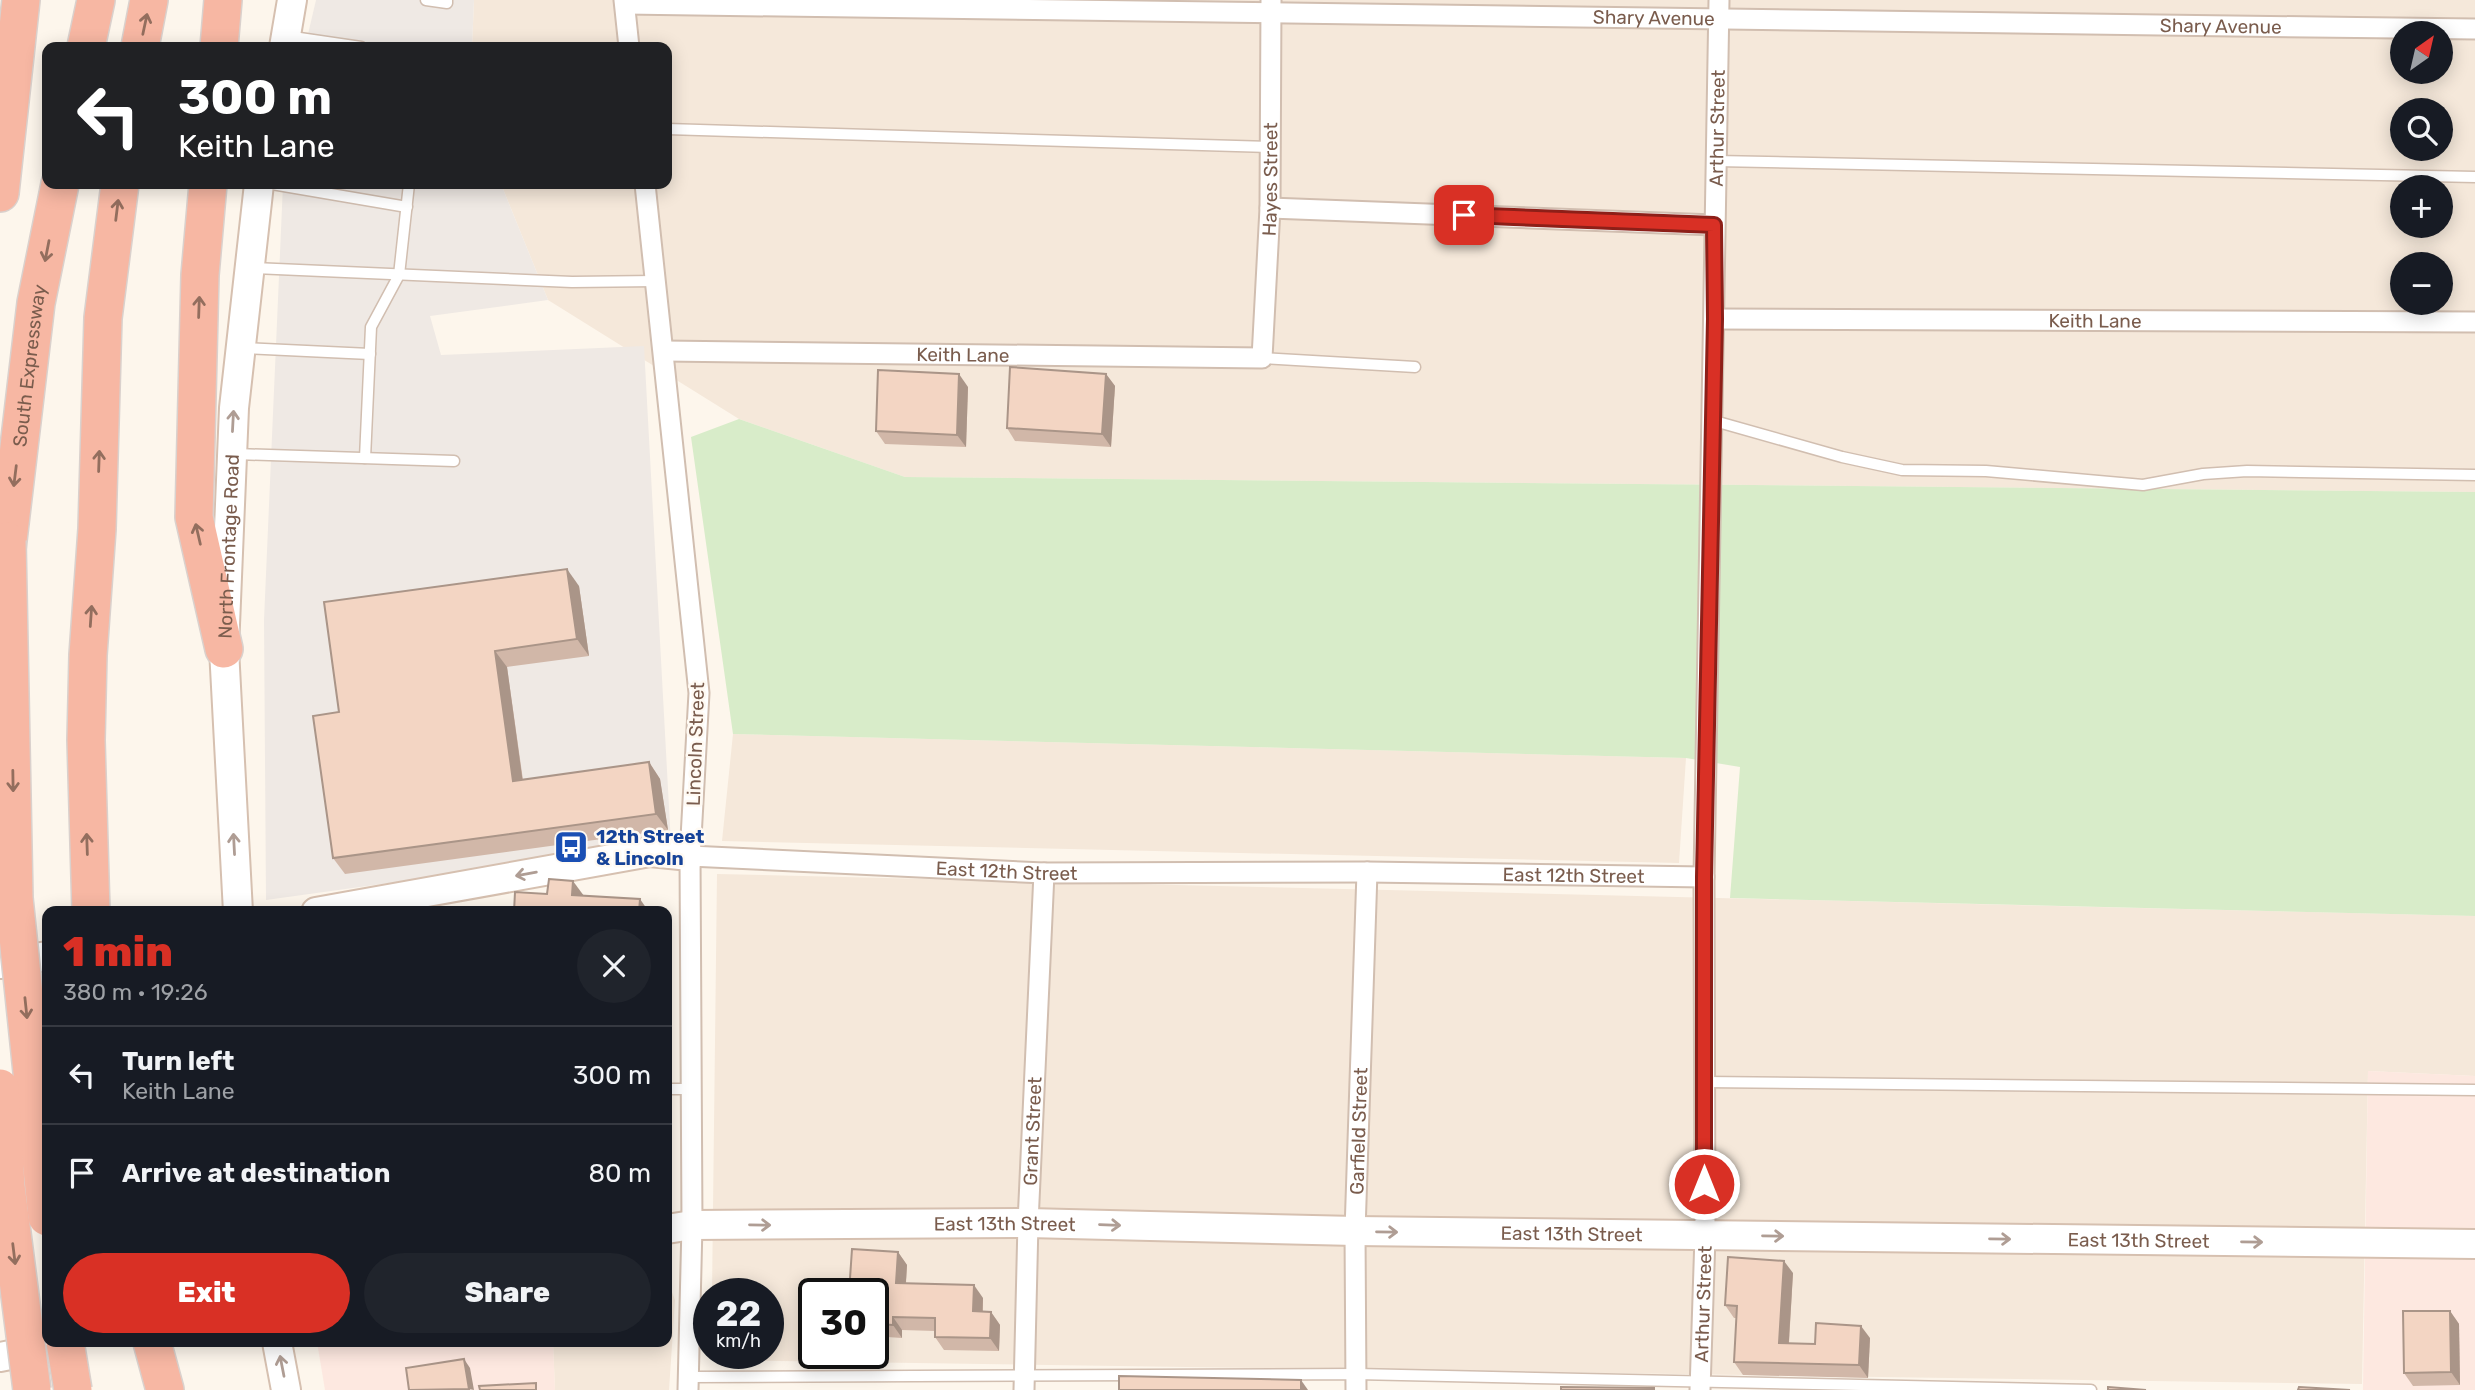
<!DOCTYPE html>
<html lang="en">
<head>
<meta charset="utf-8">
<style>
  body { margin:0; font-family:Rubik,sans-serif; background:#20242c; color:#f1f3f6; height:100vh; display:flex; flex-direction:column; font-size:26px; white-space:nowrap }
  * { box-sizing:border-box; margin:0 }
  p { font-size:23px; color:#9ea1a6 }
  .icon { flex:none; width:38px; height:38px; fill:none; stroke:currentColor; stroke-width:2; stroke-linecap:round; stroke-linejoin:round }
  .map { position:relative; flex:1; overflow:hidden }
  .sheet { position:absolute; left:42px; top:906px; width:630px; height:441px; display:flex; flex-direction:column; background:#171b24; border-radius:14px; box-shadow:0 4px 18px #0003 }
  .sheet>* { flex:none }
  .hud { position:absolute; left:42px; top:42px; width:630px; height:147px; border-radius:14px; box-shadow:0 4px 18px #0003; background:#202124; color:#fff; overflow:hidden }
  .needle { width:46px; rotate:34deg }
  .controls { position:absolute; left:2390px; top:21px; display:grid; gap:14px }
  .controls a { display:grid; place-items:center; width:63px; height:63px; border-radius:50%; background:#171b24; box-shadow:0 4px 18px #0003; font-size:35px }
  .speed { position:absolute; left:693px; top:1278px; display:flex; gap:14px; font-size:35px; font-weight:700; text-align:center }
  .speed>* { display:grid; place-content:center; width:91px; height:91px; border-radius:50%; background:#171b24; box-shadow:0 4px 18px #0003; line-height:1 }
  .speed small { font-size:18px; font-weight:400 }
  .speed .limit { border:4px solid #111; border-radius:10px; background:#fff; color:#111 }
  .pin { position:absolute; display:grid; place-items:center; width:60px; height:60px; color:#fff; margin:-30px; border-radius:14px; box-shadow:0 4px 10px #0006 }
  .me { position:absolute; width:77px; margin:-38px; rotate:0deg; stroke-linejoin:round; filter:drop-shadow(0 0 5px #0008) }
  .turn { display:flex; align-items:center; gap:24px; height:147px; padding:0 21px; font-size:32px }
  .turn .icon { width:91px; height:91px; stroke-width:2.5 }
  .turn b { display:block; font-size:49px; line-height:60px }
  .round { display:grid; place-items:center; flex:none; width:74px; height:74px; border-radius:37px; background:#20242c }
  .overview { display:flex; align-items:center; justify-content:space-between; height:119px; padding:0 21px }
  h1 { font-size:42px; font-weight:800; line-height:52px; color:#d93025 }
  .button { display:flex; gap:14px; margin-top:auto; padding:14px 21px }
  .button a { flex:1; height:80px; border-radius:42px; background:#d93025; color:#fff; font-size:28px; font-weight:800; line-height:80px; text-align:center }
  .button a+a { background:#20242c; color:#f1f3f6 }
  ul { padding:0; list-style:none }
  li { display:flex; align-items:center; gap:21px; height:98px; padding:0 21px; border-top:2px solid #363941 }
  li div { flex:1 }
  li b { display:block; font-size:26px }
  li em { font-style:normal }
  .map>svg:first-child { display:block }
</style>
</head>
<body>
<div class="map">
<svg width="2475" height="1390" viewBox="0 0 2475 1390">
  <rect width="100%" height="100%" fill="#fdf6ec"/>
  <g fill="#f5e8da" fill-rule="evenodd">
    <path d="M474,0H2475V492L905,477L739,419L548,300L501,184H667V47H472ZM2403,33H2441V72H2403ZM2403,110H2441V149H2403ZM2403,187H2441V226H2403ZM2403,264H2441V303H2403Z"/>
    <polygon points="733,734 1686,758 1679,863 722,841"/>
    <path d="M717,874L2475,916V1076L2368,1071L2362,1384L712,1360V1353H768V1293H712ZM814,1293H873V1353H814Z"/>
    <polygon points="667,1279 675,1300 669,1390 555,1390 553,1342 667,1342"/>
  </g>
  <g fill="#fde8e0">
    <polygon points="2368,1071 2475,1076 2475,1390 2363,1390"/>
    <polygon points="317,1342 553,1342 555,1390 325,1390"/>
  </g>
  <g fill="#efe9e4">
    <polygon points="316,0 474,0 472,47 305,47"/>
    <polygon points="283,184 501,184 548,300 430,316 441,355 644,346 671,844 266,900 264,620"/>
  </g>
  <polygon fill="#d8ecc9" points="739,419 905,477 2475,492 2475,916 1730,898 1740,767 1686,758 733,734 691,437"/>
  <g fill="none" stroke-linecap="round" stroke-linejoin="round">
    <g stroke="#d1beb0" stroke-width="13">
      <g id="lane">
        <polyline points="426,0 447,3 447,0"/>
        <polyline points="286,36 361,47"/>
        <polyline points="667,129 1270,147"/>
        <polyline points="1716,161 2475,177"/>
        <polyline points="272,184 407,207"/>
        <polyline points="253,268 572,282 656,281"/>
        <polyline points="244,348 370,354"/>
        <polyline points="1262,358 1415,367"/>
        <polyline points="1711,420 1842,457 1902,470 1986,471 2143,485 2203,474 2247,471 2475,475"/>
        <polyline points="236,454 454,461"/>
        <polyline points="365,458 371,327 399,275 409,184"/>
        <polyline points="1704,1082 2475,1090"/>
        <polyline points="667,1089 691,1089"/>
        <polyline points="688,1377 1356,1374 2091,1390"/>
      </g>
    </g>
    <g stroke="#d1beb0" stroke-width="23">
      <g id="street">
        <polyline points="624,0 629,47"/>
        <path id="s1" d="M625,4C1241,9 1858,22 2475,29"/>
        <polyline points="645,184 699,693 690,856 692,1225 688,1390"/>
        <polyline points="1270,208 1714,225"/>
        <path id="s2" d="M1715,319L2475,322"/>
        <path id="s3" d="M664,351L1262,358L1270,208L1271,0"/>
        <path id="s4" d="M690,856L1044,873L1367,872L1704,877"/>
        <path id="s5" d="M1024,1390L1028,1223L1044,873"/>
        <path id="s6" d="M1356,1390L1355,1231L1367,872"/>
        <path id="s7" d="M1700,1390L1705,1236L1704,877L1719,0"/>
      </g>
    </g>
    <g stroke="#d6c0b0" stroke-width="32">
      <g id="secondary">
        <polyline points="284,47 292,0"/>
        <path id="s8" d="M238,912L224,649L234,408L259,184"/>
        <polyline points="316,912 650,852 690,856"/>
        <polyline points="0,964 47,956"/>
        <path id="s9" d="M667,1229L692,1225L1028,1223L1355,1231L2475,1244"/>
        <polyline points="277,1342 286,1390"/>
        <polyline points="0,1357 45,1348"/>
      </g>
    </g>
    <g stroke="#dad1cd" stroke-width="40">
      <g id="highway">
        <polyline points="86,47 96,0"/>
        <polyline points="140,47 149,0"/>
        <polyline points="219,47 223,0"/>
        <polyline points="208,184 200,275 194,517 224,649"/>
        <polyline points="0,193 21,0"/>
        <path id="s10" d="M4,574L36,303L60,184"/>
        <polyline points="91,912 86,740 88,655 97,529 103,318 120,184"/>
        <polyline points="152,1342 165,1390"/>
      </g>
    </g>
    <use href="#lane" stroke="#fff" stroke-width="10"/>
    <use href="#street" stroke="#fff" stroke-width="19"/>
    <use href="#secondary" stroke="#fff" stroke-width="28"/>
    <use href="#highway" stroke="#f7b7a3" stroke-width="37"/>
    <g stroke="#dad1cd" stroke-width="40" stroke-linecap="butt">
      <g id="highway-bridge">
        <polyline points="7,541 14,898 47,1217"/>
        <polyline points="0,1088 6,1186 32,1390"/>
        <polyline points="65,1342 73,1390"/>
      </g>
    </g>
    <use href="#highway-bridge" stroke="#f7b7a3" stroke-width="37"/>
  </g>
  <g fill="#d1b7a8">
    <polygon points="1106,374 1115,386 1111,447 1015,441 1007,428"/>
    <polygon points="968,387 966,447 885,444 876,431"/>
    <polygon points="579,586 589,656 507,667 523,780 649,762 660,779 668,830 345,874 333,858 339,712"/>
    <polygon points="898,1252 907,1265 906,1283 983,1298 983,1311 991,1312 1000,1325 999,1351 944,1350 935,1337 935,1331 902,1330 902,1338 887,1337 886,1350 873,1349 873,1293"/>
    <polygon points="1793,1273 1789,1343 1815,1344 1870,1338 1868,1378 1743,1375 1734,1362 1737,1318 1734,1318 1725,1305"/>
    <polygon points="2450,1311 2459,1324 2460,1385 2413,1386 2404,1373"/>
  </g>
  <g fill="#aa9588">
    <polygon points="959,374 968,387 966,447 957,435"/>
    <polygon points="1106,374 1115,386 1111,447 1102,434"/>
    <polygon points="567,569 579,586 589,656 577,639"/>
    <polygon points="495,651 507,667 525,798 513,781"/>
    <polygon points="649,762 660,779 668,830 656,814"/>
    <polygon points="573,881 584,896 572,895"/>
    <polygon points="640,899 649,912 639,912"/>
    <polygon points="898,1252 907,1265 905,1296 896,1283"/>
    <polygon points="1784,1261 1793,1273 1788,1355 1779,1343"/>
    <polygon points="974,1285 983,1298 982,1324 973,1311"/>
    <polygon points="2450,1311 2459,1324 2460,1385 2451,1372"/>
    <polygon points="991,1312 1000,1325 999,1351 990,1338"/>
    <polygon points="893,1317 902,1330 902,1338 893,1325"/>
    <polygon points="878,1324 887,1337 886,1350 877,1337"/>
    <polygon points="1861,1326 1870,1338 1868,1378 1859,1365"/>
    <polygon points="464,1359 470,1368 474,1390 469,1389"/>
    <polygon points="1301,1380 1308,1390 1301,1390"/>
  </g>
  <g fill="#f3d5c3" stroke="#aa9588" stroke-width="2">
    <polygon points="1010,367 1106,374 1102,434 1007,428"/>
    <polygon points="878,370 959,374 957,435 876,431"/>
    <polygon points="567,569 577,639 495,651 513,781 649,762 656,814 333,858 313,716 339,712 324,602"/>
    <polygon points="549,879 573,881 572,895 640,899 639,912 514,912 515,892 547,894"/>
    <polygon points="852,1249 898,1252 896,1283 974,1285 973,1311 991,1312 990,1338 935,1337 935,1318 893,1317 893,1325 878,1324 877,1337 873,1337 873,1293 849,1293"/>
    <polygon points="1728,1257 1784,1261 1779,1343 1815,1344 1816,1323 1861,1326 1859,1365 1734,1362 1737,1306 1725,1305"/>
    <polygon points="2403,1311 2450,1311 2451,1372 2404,1373"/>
    <polygon points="464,1359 469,1389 409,1390 406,1368"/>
    <polygon points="1119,1376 1301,1380 1301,1390 1119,1390"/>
    <polygon points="536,1383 536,1390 480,1390 479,1386"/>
    <polygon points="1561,1387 1654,1388 1654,1390 1561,1390"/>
    <polygon points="2108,1387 2146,1390 2108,1390"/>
    <polygon points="2299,1387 2350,1390 2298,1390"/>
  </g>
  <defs><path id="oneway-shaft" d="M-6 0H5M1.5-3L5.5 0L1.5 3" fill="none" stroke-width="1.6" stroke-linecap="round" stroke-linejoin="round" transform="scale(1.75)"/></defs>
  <g stroke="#936e5e">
    <use href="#oneway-shaft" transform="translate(145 24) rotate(-78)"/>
    <use href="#oneway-shaft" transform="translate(117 210) rotate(-83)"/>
    <use href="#oneway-shaft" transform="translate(47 251) rotate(101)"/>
    <use href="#oneway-shaft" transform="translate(199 307) rotate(-88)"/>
    <use href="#oneway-shaft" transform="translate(99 461) rotate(-88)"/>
    <use href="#oneway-shaft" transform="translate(15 476) rotate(97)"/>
    <use href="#oneway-shaft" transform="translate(198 534) rotate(-103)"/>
    <use href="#oneway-shaft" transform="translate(91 616) rotate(-86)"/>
    <use href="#oneway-shaft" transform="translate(13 781) rotate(89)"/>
    <use href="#oneway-shaft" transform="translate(87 844) rotate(-92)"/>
    <use href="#oneway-shaft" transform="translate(26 1008) rotate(84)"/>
    <use href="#oneway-shaft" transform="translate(14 1254) rotate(83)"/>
  </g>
  <g stroke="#af9d94">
    <use href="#oneway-shaft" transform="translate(233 421) rotate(-87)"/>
    <use href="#oneway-shaft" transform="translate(234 844) rotate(-93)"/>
    <use href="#oneway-shaft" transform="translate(526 874) rotate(170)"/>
    <use href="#oneway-shaft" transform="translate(760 1225) rotate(1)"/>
    <use href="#oneway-shaft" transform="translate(1110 1225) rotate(2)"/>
    <use href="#oneway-shaft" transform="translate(1387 1232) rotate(1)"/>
    <use href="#oneway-shaft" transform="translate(1773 1236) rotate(1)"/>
    <use href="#oneway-shaft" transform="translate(2000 1239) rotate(1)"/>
    <use href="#oneway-shaft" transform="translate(2252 1242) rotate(1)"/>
    <use href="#oneway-shaft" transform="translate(282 1366) rotate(-101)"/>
  </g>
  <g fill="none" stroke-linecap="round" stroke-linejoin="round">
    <g stroke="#8d1f18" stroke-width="18">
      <polyline id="route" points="1464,215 1714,225 1715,319 1704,877 1704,1184"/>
    </g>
    <use href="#route" stroke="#d93025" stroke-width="12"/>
  </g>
  <defs>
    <g id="bus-square" transform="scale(1.75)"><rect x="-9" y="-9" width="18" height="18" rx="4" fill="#1a4fb4" stroke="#fffaf3"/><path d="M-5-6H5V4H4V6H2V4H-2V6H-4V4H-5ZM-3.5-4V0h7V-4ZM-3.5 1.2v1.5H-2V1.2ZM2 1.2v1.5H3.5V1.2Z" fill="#fff"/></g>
  </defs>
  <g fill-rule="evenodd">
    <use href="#bus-square" x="571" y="847"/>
  </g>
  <g text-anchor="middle" stroke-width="5" stroke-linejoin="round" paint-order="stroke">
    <g font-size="19" fill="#7a5c4d" stroke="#fffaf3">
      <text dy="7" stroke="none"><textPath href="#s1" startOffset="1029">Shary Avenue</textPath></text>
      <text dy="7" stroke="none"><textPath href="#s1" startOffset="1596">Shary Avenue</textPath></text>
      <text dy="7" stroke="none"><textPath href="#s7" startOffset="1262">Arthur Street</textPath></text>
      <text dy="7" stroke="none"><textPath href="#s3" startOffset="777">Hayes Street</textPath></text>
      <text dy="7" stroke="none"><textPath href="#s2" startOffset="380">Keith Lane</textPath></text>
      <text dy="7" stroke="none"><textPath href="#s3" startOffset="299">Keith Lane</textPath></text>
      <text dy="7" stroke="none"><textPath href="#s10" startOffset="210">South Expressway</textPath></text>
      <text dy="7" stroke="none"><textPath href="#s8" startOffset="366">North Frontage Road</textPath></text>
      <text transform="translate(695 744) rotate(-88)" y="7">Lincoln Street</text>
      <text dy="7" stroke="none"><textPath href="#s4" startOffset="317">East 12th Street</textPath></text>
      <text dy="7" stroke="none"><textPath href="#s4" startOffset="884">East 12th Street</textPath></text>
      <text dy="7" stroke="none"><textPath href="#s5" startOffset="259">Grant Street</textPath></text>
      <text dy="7" stroke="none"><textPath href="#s6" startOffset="259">Garfield Street</textPath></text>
      <text dy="7" stroke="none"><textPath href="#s9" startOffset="338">East 13th Street</textPath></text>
      <text dy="7" stroke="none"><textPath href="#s9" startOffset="905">East 13th Street</textPath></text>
      <text dy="7" stroke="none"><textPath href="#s9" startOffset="1472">East 13th Street</textPath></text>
      <text dy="7" stroke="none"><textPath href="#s7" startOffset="86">Arthur Street</textPath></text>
    </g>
    <g font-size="19" font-weight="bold" fill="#164399" stroke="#fffaf3" text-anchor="start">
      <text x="596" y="843">12th Street<tspan x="596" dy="22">&amp; Lincoln</tspan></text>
    </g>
  </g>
</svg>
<div class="controls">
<a><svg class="needle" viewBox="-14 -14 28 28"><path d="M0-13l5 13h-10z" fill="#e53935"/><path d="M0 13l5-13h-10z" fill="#9ea1a6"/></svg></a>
<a><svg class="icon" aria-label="search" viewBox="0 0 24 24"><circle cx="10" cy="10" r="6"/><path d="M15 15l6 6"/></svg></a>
<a>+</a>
<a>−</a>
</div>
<div class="speed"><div>22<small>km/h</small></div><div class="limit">30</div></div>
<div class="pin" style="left:1464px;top:215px;background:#d93025"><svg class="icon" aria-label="arrive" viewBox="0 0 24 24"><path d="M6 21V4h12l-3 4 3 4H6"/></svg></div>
<svg class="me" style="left:1704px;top:1184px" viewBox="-20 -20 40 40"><circle r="17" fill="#d93025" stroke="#fff" stroke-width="3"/><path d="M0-11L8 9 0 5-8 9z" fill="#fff"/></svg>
<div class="hud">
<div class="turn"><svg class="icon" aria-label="left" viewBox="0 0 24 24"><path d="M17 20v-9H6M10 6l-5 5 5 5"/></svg><div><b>300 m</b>Keith Lane</div></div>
</div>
<section class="sheet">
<div class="overview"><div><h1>1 min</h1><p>380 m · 19:26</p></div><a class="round"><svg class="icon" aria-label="close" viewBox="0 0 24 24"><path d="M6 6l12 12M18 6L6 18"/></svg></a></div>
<ul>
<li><svg class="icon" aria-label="left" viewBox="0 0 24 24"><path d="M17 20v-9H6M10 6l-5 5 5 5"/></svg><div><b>Turn left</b><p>Keith Lane</p></div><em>300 m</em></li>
<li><svg class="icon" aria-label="arrive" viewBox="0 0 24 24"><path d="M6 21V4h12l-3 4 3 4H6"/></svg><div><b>Arrive at destination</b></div><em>80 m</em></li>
</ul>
<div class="button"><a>Exit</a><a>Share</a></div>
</section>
</div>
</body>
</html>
